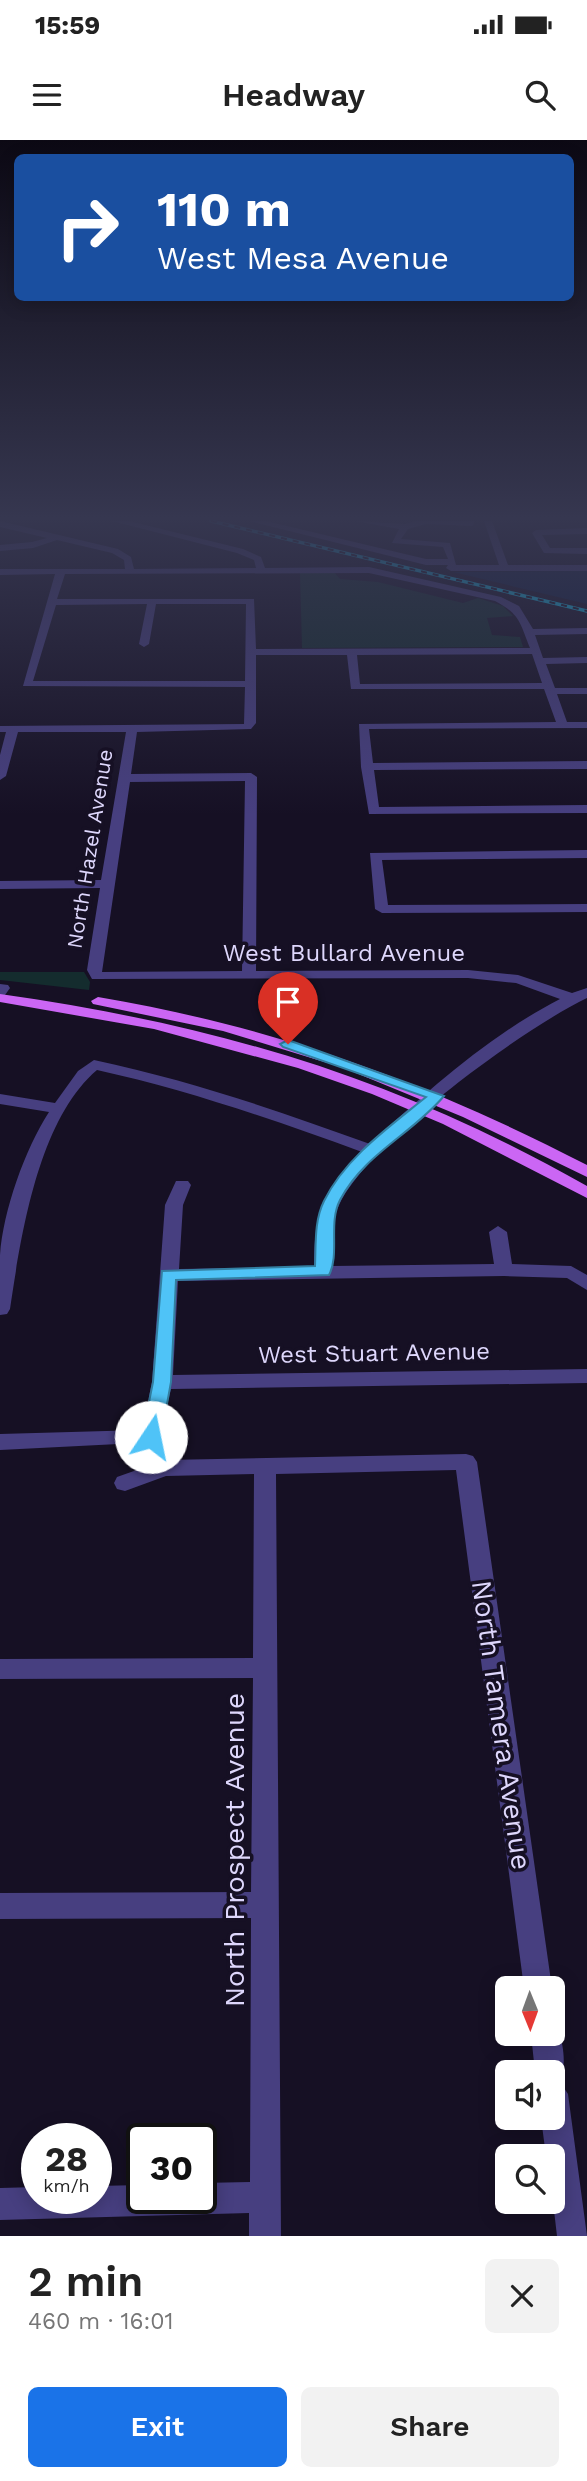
<!DOCTYPE html>
<html lang="en">
<head>
<meta charset="utf-8">
<style>
  body { margin:0; font-family:"Work Sans",sans-serif; background:#f2f2f2; color:#222; height:100vh; display:flex; flex-direction:column; font-size:26px; white-space:nowrap }
  * { box-sizing:border-box; margin:0 }
  p { font-size:23px; color:#767676 }
  .icon { flex:none; width:38px; height:38px; fill:none; stroke:currentColor; stroke-width:2; stroke-linecap:round; stroke-linejoin:round }
  .map { position:relative; height:2096px; overflow:hidden }
  .details { display:flex; flex-direction:column; background:#fff; flex:1 }
  .details>* { flex:none }
  .hud { position:absolute; left:14px; top:14px; width:560px; height:147px; border-radius:10px; box-shadow:0 4px 18px #0003; background:#1a4fa0; color:#fff; overflow:hidden }
  .needle { width:46px; rotate:179deg }
  .tools { position:absolute; left:495px; top:1836px; display:grid; gap:14px }
  .tools a { display:grid; place-items:center; width:70px; height:70px; border-radius:10px; background:#fff; box-shadow:0 4px 18px #0003; font-size:35px }
  .speed { position:absolute; left:21px; top:1983px; display:flex; gap:14px; font-size:35px; font-weight:700; text-align:center }
  .speed>* { display:grid; place-content:center; width:91px; height:91px; border-radius:50%; background:#fff; box-shadow:0 4px 18px #0003; line-height:1 }
  .speed small { font-size:18px; font-weight:400 }
  .speed .limit { border:4px solid #111; border-radius:10px; background:#fff; color:#111 }
  .pin { position:absolute; display:grid; place-items:center; width:60px; height:60px; color:#fff; margin:-72px -30px; border-radius:50% 50% 50% 0; rotate:-45deg; box-shadow:0 0 7px #0007 }
  .pin .icon { rotate:45deg }
  .me { position:absolute; width:77px; margin:-38px; rotate:11deg; stroke-linejoin:round; filter:drop-shadow(0 0 5px #0008) }
  .turn { display:flex; align-items:center; gap:24px; height:147px; padding:0 28px; font-size:32px }
  .turn .icon { width:91px; height:91px; stroke-width:2.5 }
  .turn b { display:block; font-size:49px; line-height:60px }
  .round { display:grid; place-items:center; flex:none; width:74px; height:74px; border-radius:10px; background:#f2f2f2 }
  .head { display:flex; align-items:center; justify-content:space-between; height:119px; padding:0 28px }
  h1 { font-size:42px; font-weight:600; line-height:52px }
  .cta { display:flex; gap:14px; margin-top:auto; padding:14px 28px }
  .cta a { flex:1; height:80px; border-radius:10px; background:#1a73e8; color:#fff; font-size:28px; font-weight:600; line-height:80px; text-align:center }
  .cta a+a { background:#f2f2f2; color:#222 }
  .status { display:flex; justify-content:space-between; align-items:center; height:49px; padding:0 35px; background:#fff; direction:ltr }
  .status svg { height:19px; fill:currentColor }
  header { display:flex; justify-content:space-between; align-items:center; height:91px; padding:0 28px; background:#fff; font-size:32px; font-weight:600 }
  .map>svg:first-child { display:block }
</style>
</head>
<body>
<div class="status"><b>15:59</b><svg viewBox="0 0 49 12"><path d="M0 12V9h3v3zM5 12V6h3v6zM10 12V3h3v9zM15 12V0h3v12zM26 1h20v11H26zM47 4h2v5h-2z"/></svg></div>
<header><svg class="icon" aria-label="menu" viewBox="0 0 24 24"><path d="M4 6h16M4 12h16M4 18h16"/></svg>Headway<svg class="icon" aria-label="search" viewBox="0 0 24 24"><circle cx="10" cy="10" r="6"/><path d="M15 15l6 6"/></svg></header>
<div class="map">
<svg width="587" height="2096" viewBox="0 0 587 2096">
  <rect width="100%" height="100%" fill="#161024"/>
  <g fill="#142c2e">
    <polygon points="300,433 335,433 340,439 378,442 463,463 478,458 503,466 513,476 487,478 492,495 520,497 523,507 302,508"/>
    <polygon points="0,832 84,832 90,842 89,850 0,840"/>
  </g>
  <polygon fill="#0e1c40" points="587,431 587,464 453,432"/>
  <g fill="none" stroke-linecap="round" stroke-linejoin="round">
    <g fill="#473f80" fill-rule="evenodd">
      <path d="M0,381L118,409L131,417L134,429L256,428L254,420L237,413L112,381H129L243,409L261,417L265,428L369,427L501,457L519,466L533,489L587,488V494L535,495L543,518L587,517V523L546,524L555,548H587V554H557L567,582H587V588L369,589L373,623L587,621V629L374,630L379,667L587,665V673L369,674L361,627L359,584L556,582L544,549H351L347,515H256V583L251,589L137,592L131,634L251,633L257,637L256,831L468,830L518,835L572,853L587,848V858C521,890 373,998 340,1063C330,1082 332,1106 332,1126L494,1124L489,1092L498,1086L507,1092L512,1124L571,1126L587,1135V1150L567,1138L504,1136L178,1141L173,1235L587,1229V1243L171,1249L158,1302L0,1310V1294L142,1290L152,1242L165,1065L176,1041H188L191,1045L183,1065L179,1129L314,1127C314,1070 324,1053 362,1012C274,980 188,950 97,930C38,980 21,1096 10,1169L7,1174L0,1175C0,1156 0,1135 0,1115C3,1071 25,1009 49,972L0,964V954L55,963L78,931L94,920C192,941 276,970 370,1004C427,951 490,895 560,859L516,843L468,838L92,839L87,830L100,748L0,749V741L101,740L126,592H18L6,636L0,640V615L6,592H0V586L244,584L245,547L23,546L55,434L0,435V429H125L124,420L112,413L57,400L33,408L0,411V405L32,402L47,398L0,387ZM369,433L495,461C520,474 520,483 530,508L256,509L254,459H57L65,434ZM147,464L139,504L144,507L149,504L156,464H246L245,541H33L56,465ZM532,514L542,543L360,544L357,515ZM245,641L242,831L102,832L130,642Z"/>
      <polygon points="249,381 266,381 426,419 448,419 443,407 392,403 399,389 355,381 405,384 416,381 475,381 472,386 426,384 408,389 401,399 450,403 456,425 499,425 484,381 492,381 508,425 587,425 587,431 451,431 446,428 448,425 426,425"/>
      <polygon points="587,388 587,394 542,395 550,408 587,408 587,414 544,413 532,393 536,390"/>
      <polygon points="587,710 587,718 382,720 388,765 587,764 587,772 382,773 375,769 370,713"/>
      <polygon points="0,844 8,845 10,848 5,855 0,856"/>
      <polygon points="466,1314 473,1316 477,1322 552,1848 524,1848 456,1330 276,1334 281,2096 249,2096 249,2073 0,2080 0,2048 37,2047 37,2058 96,2058 96,2046 142,2045 142,2058 201,2058 201,2043 250,2042 251,1778 0,1779 0,1753 251,1752 253,1538 0,1539 0,1519 253,1518 254,1334 166,1336 125,1351 117,1349 114,1343 117,1337 165,1320"/>
      <path d="M553,1883C564,1896 567,1926 560,1942L568,1954L587,2096H557L553,2062V2016H546L541,1978H553V1932H535L531,1894H553Z"/>
    </g>
    <g fill="#cb66f4" fill-rule="evenodd">
      <path d="M0,854C217,885 395,937 587,1046V1058L443,984L372,954L298,928L154,889L0,862Z"/>
      <path d="M98,857C279,888 424,941 587,1025V1037L463,977L344,928L223,891L93,864L91,861Z"/>
    </g>
    <g stroke="#12c3ed" stroke-width="3.5">
      <polyline id="rail" points="211,381 587,471"/>
    </g>
    <use href="#rail" stroke="#161024" stroke-width="2" stroke-dasharray="6" stroke-linecap="butt"/>
  </g>
  <linearGradient id="sky" x2="0" y2="1"><stop stop-color="#0c0914"/><stop offset="0.56" stop-color="#363750"/><stop offset="1" stop-color="#363750" stop-opacity="0"/></linearGradient>
  <rect width="587" height="675" fill="url(#sky)"/>
  <path fill="#4fc3f7" stroke="#337fa1" stroke-width="2" d="M288,900L444,956C412,994 364,1014 340,1060C328,1083 340,1114 329,1135L176,1140L171,1242L161,1297L151,1304L144,1302L142,1297L153,1242L162,1131L315,1126C316,1105 314,1081 324,1061C345,1018 389,987 426,957L283,907L280,904Z"/>
  <g text-anchor="middle" stroke-width="7" stroke-linejoin="round" paint-order="stroke">
    <g font-size="21" fill="#ded7fc" stroke="#161024">
      <text transform="translate(90 709) rotate(-81)" y="7">North Hazel Avenue</text>
    </g>
    <g font-size="24" fill="#ded7fc" stroke="#161024">
      <text x="344" y="821">West Bullard Avenue</text>
      <text transform="translate(374 1213) rotate(-1)" y="8">West Stuart Avenue</text>
    </g>
    <g font-size="28" fill="#ded7fc" stroke="#161024">
      <text transform="translate(502 1585) rotate(82)" y="10">North Tamera Avenue</text>
      <text transform="translate(234 1710) rotate(-90)" y="10">North Prospect Avenue</text>
    </g>
  </g>
</svg>
<div class="tools">
<a><svg class="needle" viewBox="-14 -14 28 28"><path d="M0-13l5 13h-10z" fill="#e53935"/><path d="M0 13l5-13h-10z" fill="#767676"/></svg></a>
<a><svg class="icon" aria-label="sound" viewBox="0 0 24 24"><path d="M4 9h4l5-4v14l-5-4H4zM17 9q2 3 0 6"/></svg></a>
<a><svg class="icon" aria-label="search" viewBox="0 0 24 24"><circle cx="10" cy="10" r="6"/><path d="M15 15l6 6"/></svg></a>
</div>
<div class="speed"><div>28<small>km/h</small></div><div class="limit">30</div></div>
<div class="pin" style="left:288px;top:904px;background:#d93025"><svg class="icon" aria-label="arrive" viewBox="0 0 24 24"><path d="M6 21V4h12l-3 4 3 4H6"/></svg></div>
<svg class="me" style="left:151px;top:1297px" viewBox="-20 -20 40 40"><circle r="19" fill="#fff"/><path d="M0-13L10 11 0 6-10 11z" fill="#4fc3f7"/></svg>
<div class="hud">
<div class="turn"><svg class="icon" aria-label="right" viewBox="0 0 24 24"><path d="M7 20v-9h11M14 6l5 5-5 5"/></svg><div><b>110 m</b>West Mesa Avenue</div></div>
</div>
</div>
<section class="details">
<div class="head"><div><h1>2 min</h1><p>460 m · 16:01</p></div><a class="round"><svg class="icon" aria-label="close" viewBox="0 0 24 24"><path d="M6 6l12 12M18 6L6 18"/></svg></a></div>
<div class="cta"><a>Exit</a><a>Share</a></div>
</section>
</body>
</html>
